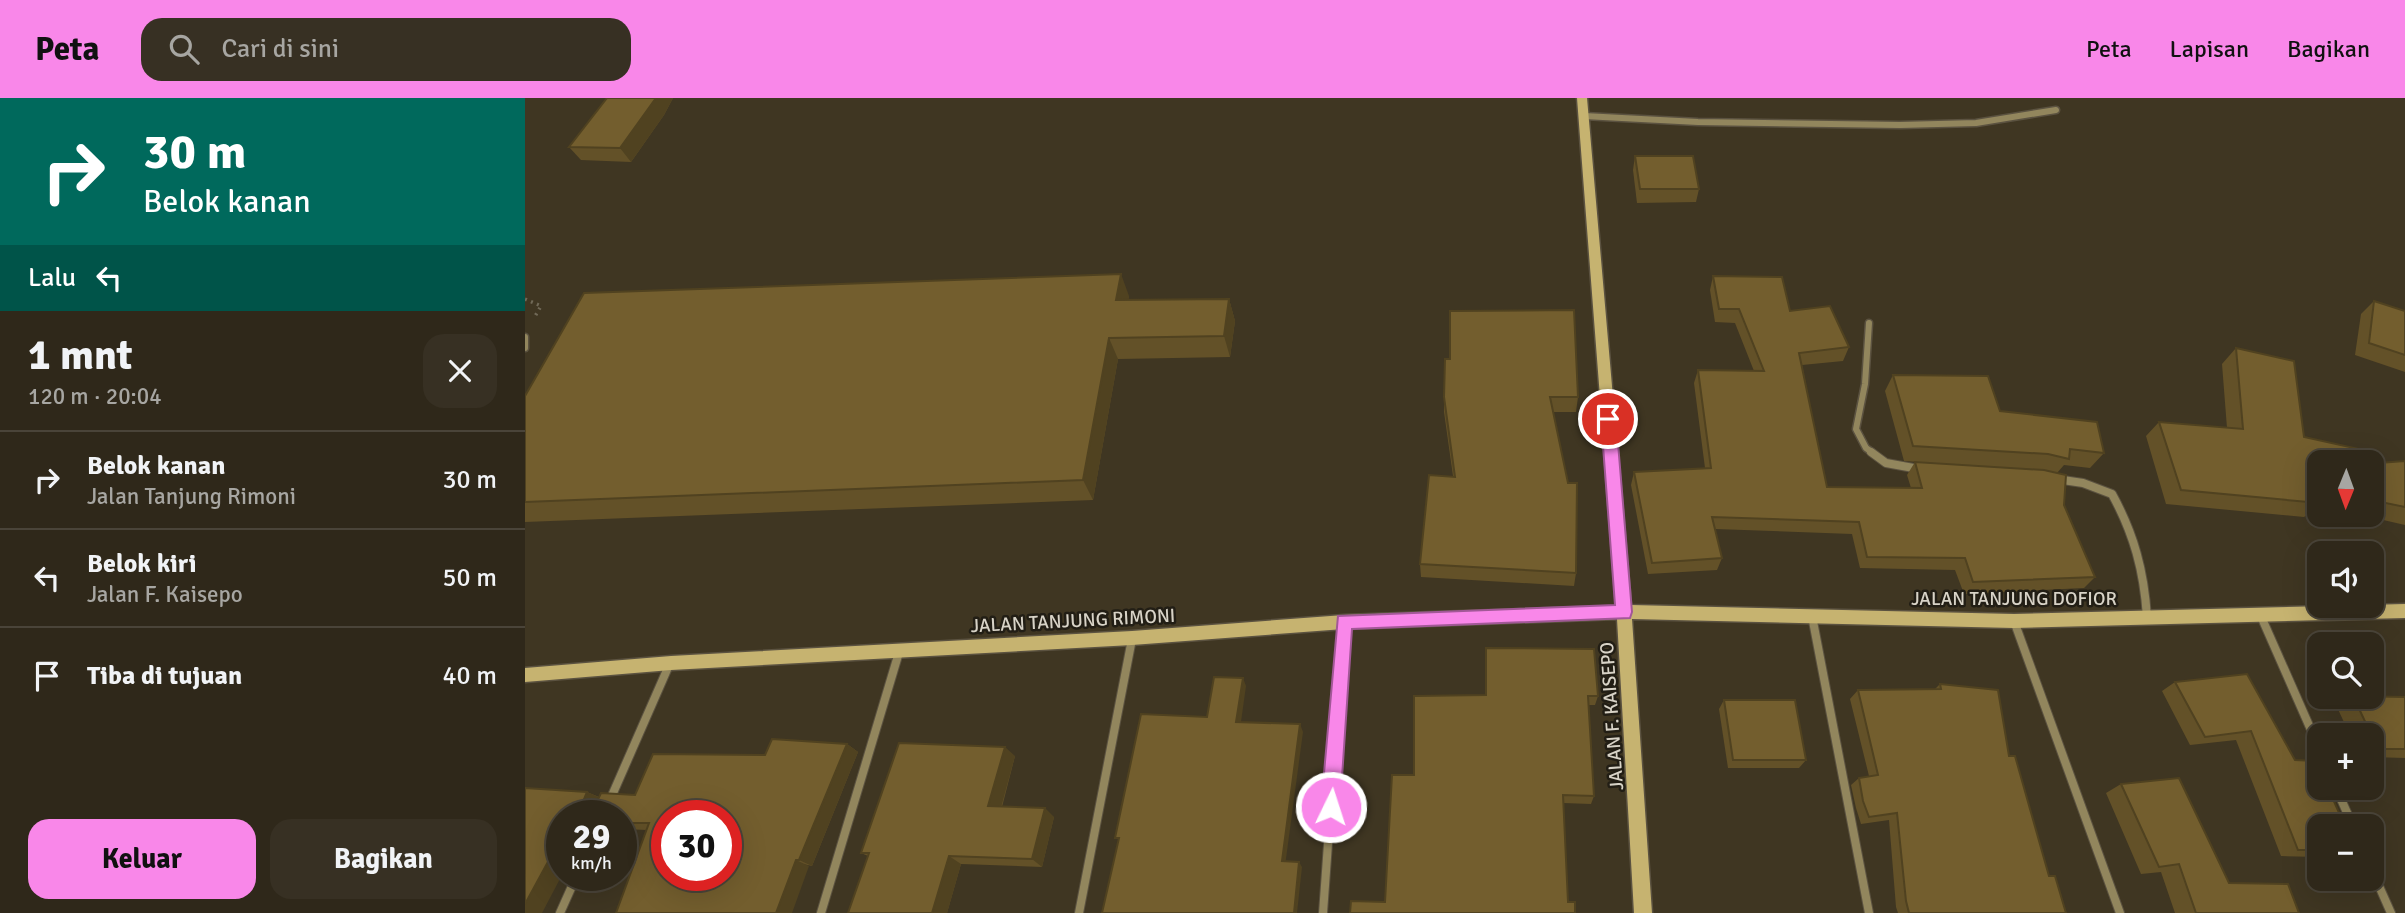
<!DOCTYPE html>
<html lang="id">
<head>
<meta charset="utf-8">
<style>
  body { margin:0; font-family:Signika,sans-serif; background:#373023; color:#f1f3f6; height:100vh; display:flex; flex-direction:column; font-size:26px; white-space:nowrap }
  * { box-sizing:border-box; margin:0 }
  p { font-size:23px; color:#a7a6a2 }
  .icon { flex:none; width:38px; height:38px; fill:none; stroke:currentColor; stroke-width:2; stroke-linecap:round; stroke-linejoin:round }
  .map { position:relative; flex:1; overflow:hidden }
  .sheet { display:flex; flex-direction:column; background:#2f281a; width:525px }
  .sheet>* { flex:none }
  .banner { background:#00695c; color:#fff; overflow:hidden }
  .needle { width:46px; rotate:181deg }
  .buttons { position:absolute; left:1782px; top:352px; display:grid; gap:14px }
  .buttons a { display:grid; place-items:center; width:77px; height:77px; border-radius:14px; background:#2f281a; box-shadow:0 7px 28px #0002,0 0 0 2px #4a4439; font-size:35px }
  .speed { position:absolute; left:21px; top:702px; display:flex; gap:14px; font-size:35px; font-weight:700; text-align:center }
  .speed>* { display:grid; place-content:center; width:91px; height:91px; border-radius:50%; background:#2f281a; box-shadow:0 7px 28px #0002,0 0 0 2px #4a4439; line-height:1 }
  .speed small { font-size:18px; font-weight:400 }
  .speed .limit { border:10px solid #d22; background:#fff; color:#111 }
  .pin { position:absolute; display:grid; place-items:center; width:60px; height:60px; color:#fff; margin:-30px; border:4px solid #fff; border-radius:50%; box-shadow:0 2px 7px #0007 }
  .me { position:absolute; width:77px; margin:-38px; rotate:4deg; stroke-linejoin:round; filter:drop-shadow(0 0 5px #0008) }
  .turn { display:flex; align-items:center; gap:24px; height:147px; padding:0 28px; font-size:32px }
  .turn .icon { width:91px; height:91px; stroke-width:2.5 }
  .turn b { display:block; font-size:49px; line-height:60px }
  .then { display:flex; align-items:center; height:66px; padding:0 28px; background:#0003; gap:14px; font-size:26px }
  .round { display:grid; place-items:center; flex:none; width:74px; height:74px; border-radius:21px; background:#373023 }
  .headline { display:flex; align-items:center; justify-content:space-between; height:119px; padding:0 28px }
  h1 { font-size:42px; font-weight:700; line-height:52px }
  .action { display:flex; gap:14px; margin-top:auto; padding:14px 28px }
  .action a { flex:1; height:80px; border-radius:21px; background:#f987e9; color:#111; font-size:28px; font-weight:700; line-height:80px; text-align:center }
  .action a+a { background:#373023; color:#f1f3f6 }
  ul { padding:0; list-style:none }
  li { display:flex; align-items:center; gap:21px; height:98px; padding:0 28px; border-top:2px solid #4a4439 }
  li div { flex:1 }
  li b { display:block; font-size:26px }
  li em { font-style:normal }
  header { display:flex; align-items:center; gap:42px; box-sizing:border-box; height:98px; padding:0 35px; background:#f987e9; color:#111 }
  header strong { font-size:33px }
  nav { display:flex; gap:38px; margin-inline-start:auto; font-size:24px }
  .search { width:490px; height:63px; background:#373023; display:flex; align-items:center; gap:18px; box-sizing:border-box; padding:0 24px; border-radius:21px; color:#a7a6a2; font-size:26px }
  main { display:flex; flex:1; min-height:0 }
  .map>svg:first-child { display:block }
</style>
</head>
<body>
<header>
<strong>Peta</strong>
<div class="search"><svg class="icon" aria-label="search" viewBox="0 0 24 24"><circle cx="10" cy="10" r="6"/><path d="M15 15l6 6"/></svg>Cari di sini</div>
<nav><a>Peta</a><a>Lapisan</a><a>Bagikan</a></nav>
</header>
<main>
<section class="sheet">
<div class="banner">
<div class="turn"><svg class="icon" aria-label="right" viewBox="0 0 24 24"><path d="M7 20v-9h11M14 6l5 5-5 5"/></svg><div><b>30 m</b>Belok kanan</div></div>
<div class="then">Lalu<svg class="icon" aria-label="left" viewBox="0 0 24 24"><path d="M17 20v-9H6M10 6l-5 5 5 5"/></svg></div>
</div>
<div class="headline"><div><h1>1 mnt</h1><p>120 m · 20:04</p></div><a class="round"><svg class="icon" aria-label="close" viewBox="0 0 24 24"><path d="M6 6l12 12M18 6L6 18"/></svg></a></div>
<ul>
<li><svg class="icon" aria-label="right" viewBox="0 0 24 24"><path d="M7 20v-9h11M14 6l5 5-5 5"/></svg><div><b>Belok kanan</b><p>Jalan Tanjung Rimoni</p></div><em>30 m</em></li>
<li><svg class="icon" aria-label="left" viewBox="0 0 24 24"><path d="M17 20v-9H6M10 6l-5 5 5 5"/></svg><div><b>Belok kiri</b><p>Jalan F. Kaisepo</p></div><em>50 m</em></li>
<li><svg class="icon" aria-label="arrive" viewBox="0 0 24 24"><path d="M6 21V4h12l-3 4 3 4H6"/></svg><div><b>Tiba di tujuan</b></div><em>40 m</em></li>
</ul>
<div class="action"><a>Keluar</a><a>Bagikan</a></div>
</section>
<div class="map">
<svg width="1880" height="815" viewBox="0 0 1880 815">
  <rect width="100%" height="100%" fill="#3f3622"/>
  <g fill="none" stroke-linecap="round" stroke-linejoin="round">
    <g stroke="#5b5240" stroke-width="9">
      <g id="street-far1">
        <polyline points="1059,18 1173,24 1375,27 1451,25 1531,12"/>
        <polyline points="1344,225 1340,286 1331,331 1341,350 1348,355"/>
        <polyline points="0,239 0,250"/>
      </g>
    </g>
    <g stroke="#5b5240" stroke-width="10">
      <g id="street">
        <polyline points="1346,354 1361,365 1394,371"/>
        <path d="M1531,381L1558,385L1587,396C1609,436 1619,473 1622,519"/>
        <polyline points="1735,516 1794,650"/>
        <polyline points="1287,518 1344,815"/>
        <polyline points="1489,523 1595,815"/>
        <polyline points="1811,690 1828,728"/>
        <polyline points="78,718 145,565"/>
        <polyline points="1846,770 1866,815"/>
        <polyline points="35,815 52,777"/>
        <polyline points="296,815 375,551"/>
        <polyline points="554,815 607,541"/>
        <polyline points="798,815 819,524"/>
      </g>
    </g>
    <g stroke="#5b5240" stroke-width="3">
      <polygon id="secondary" points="1052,0 1062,0 1106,507 1489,516 1880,506 1880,520 1489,530 1107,521 1127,815 1109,815 1092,521 819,531 607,547 146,572 0,584 0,570 146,558 607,533 819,517 1091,508"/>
    </g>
    <polyline stroke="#716a58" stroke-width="3.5" stroke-dasharray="2 4.5" stroke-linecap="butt" points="0,201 16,208 9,220"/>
    <use href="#street-far1" stroke="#92865d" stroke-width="6"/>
    <use href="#street" stroke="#92865d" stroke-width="8"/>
    <use href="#secondary" fill="#c6b370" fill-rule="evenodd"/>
  </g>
  <g fill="#635128">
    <polygon points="82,0 148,0 139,17 106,64 56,62 44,49"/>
    <polygon points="1110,58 1174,91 1171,104 1112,105 1108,72"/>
    <polygon points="1188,178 1265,213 1324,249 1318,263 1277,267 1302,389 1386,390 1382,377 1390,364 1511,372 1379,363 1360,293 1368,277 1475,313 1579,355 1565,370 1539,367 1532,375 1539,407 1570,479 1559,490 1439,496 1430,472 1335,470 1327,436 1190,431 1197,460 1192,472 1123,476 1106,387 1109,374 1180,370 1169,285 1173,272 1229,273 1210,225 1190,224 1185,192"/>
    <polygon points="604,198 603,202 704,201 710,223 705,259 593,261 568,402 0,424 0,298"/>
    <polygon points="1849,203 1880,213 1880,274 1830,257 1836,216"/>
    <polygon points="1711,250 1779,339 1854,365 1880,363 1880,427 1832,416 1846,416 1846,364 1794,364 1794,408 1779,419 1641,406 1621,338 1634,324 1702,330 1697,266"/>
    <polygon points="919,299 1053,299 1051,314 1028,314 1051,475 1049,488 896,479 895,466 928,378 919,314"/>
    <polygon points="1650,584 1770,662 1794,728 1794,759 1756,758 1711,642 1665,647 1637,593"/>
    <polygon points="1415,586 1484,658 1524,778 1541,815 1373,815 1371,809 1364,722 1336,726 1331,710 1326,687 1334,680 1344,678 1325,601 1333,592 1410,591"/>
    <polygon points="889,598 1073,598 1070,607 1064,607 1069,698 1066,706 1038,705 860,804 889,677"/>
    <polygon points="1827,598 1880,599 1880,660 1846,659 1846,637 1825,637 1811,607"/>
    <polygon points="1199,602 1281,662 1274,670 1203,670 1194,611"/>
    <polygon points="322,646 333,654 287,768 122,732 96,731 96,718 37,718 0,690 62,694 74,699 110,697 240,657"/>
    <polygon points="490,658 477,709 529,719 517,769 436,766 422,815 323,815 343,758 336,755"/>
    <polygon points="1596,686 1704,785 1774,815 1650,815 1636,774 1616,776 1581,695"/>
  </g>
  <g fill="#504220">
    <polygon points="131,0 148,0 139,17 106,64 95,50"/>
    <polygon points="596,176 604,198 600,224 591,202"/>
    <polygon points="704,201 710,223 705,259 699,238"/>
    <polygon points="584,240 593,261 568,402 558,382"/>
    <polygon points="718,580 721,588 715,631 711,624"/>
    <polygon points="775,626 778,634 760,768 757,763"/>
    <polygon points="322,646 333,654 287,768 274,762"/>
    <polygon points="480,649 490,658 474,717 463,708"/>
    <polygon points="62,694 78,701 72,718 61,718 55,711"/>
    <polygon points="520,710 529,719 517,769 507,761"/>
    <polygon points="37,738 37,777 17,815 0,815 0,806"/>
    <polygon points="424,758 436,766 422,815 407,815"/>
    <polygon points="271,762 284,768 267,815 251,815"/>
    <polygon points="774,764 777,769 772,815 769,815"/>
  </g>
  <g fill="#735e2e" stroke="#504220" stroke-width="2" fill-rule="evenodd">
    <polygon points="82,0 131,0 95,50 44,49"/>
    <polygon points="1110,58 1168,58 1174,91 1115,91"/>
    <polygon points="596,176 591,202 704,201 699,238 584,240 558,382 0,404 0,298 59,195"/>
    <polygon points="1188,178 1257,179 1265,213 1305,208 1324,249 1274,255 1302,389 1397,390 1390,364 1519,372 1541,377 1539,407 1570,479 1448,484 1440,460 1342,459 1334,424 1187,419 1197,460 1127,465 1109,374 1186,370 1173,272 1239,273 1214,211 1194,211"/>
    <polygon points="1849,203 1880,213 1880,257 1844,245"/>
    <polygon points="1049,212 1053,299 1025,299 1043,385 1052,385 1051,475 895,466 904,377 930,379 919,299 920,261 925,261 925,213"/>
    <polygon points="1711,250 1769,263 1779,339 1852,355 1854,365 1880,363 1880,409 1846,402 1846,364 1794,364 1794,390 1790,389 1794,399 1794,405 1656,392 1634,324 1718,331"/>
    <polygon points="1368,277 1463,278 1475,313 1572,324 1579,355 1545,351 1544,361 1523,356 1388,348"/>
    <polygon points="961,550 1069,551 1073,598 1063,598 1069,698 1038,697 1043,804 1050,804 1050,815 825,815 826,803 860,804 867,677 889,677 889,598 961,597"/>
    <polygon points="1722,576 1770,662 1792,663 1794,667 1794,690 1803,690 1820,728 1794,728 1794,752 1773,752 1726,633 1680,639 1650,584"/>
    <polygon points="689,579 718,580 711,624 775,626 757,763 774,764 769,815 577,815 594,740 590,740 616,616 682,619"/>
    <polygon points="1415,586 1473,592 1484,658 1490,658 1524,778 1530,778 1541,815 1384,815 1381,803 1372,715 1344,719 1338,703 1334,680 1353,677 1333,592 1416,591"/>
    <polygon points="1828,598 1880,599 1880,651 1853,651"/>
    <polygon points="1199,602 1270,602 1281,662 1208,662"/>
    <path d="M247,641L322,646L274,762H271L251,815H91L124,725H96V718H62L67,714L76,695L110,697L128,656L240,657ZM142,718H201V777H142Z"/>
    <polygon points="374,645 480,649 463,708 520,710 507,761 424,758 407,815 323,815 344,755 336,755"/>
    <polygon points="1654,680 1704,785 1763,786 1774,815 1671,815 1654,766 1634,769 1596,686"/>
    <polygon points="0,690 62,694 55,711 61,718 37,718 37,738 0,806"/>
  </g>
  <polygon fill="#f987e9" stroke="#a25897" stroke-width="2" points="1083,315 1091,321 1107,514 1105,520 827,531 815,709 812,716 806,719 799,716 796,709 813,518 1090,507 1076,321"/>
  <g text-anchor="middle" stroke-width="5" stroke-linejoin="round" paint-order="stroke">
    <g font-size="19" fill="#d8d3c7" stroke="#221e15">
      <text x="1489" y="507">JALAN TANJUNG DOFIOR</text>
      <text transform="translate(548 522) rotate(-3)" y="7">JALAN TANJUNG RIMONI</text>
      <text transform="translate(1086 618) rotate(-94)" y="7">JALAN F. KAISEPO</text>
    </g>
  </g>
</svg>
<div class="buttons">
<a><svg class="needle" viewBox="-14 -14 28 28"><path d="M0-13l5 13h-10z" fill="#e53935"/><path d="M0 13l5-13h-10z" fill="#a7a6a2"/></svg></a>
<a><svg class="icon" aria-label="sound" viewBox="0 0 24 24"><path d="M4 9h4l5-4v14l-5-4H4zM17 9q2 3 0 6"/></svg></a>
<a><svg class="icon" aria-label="search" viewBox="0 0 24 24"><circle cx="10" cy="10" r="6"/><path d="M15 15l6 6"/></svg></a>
<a>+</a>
<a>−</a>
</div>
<div class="speed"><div>29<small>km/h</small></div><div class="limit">30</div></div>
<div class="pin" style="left:1083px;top:321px;background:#d93025"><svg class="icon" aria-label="arrive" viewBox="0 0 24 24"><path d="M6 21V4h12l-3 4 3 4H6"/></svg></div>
<svg class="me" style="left:806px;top:709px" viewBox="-20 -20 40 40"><circle r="17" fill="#f987e9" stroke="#fff" stroke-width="3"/><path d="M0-11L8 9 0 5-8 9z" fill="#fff"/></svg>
</div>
</main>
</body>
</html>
